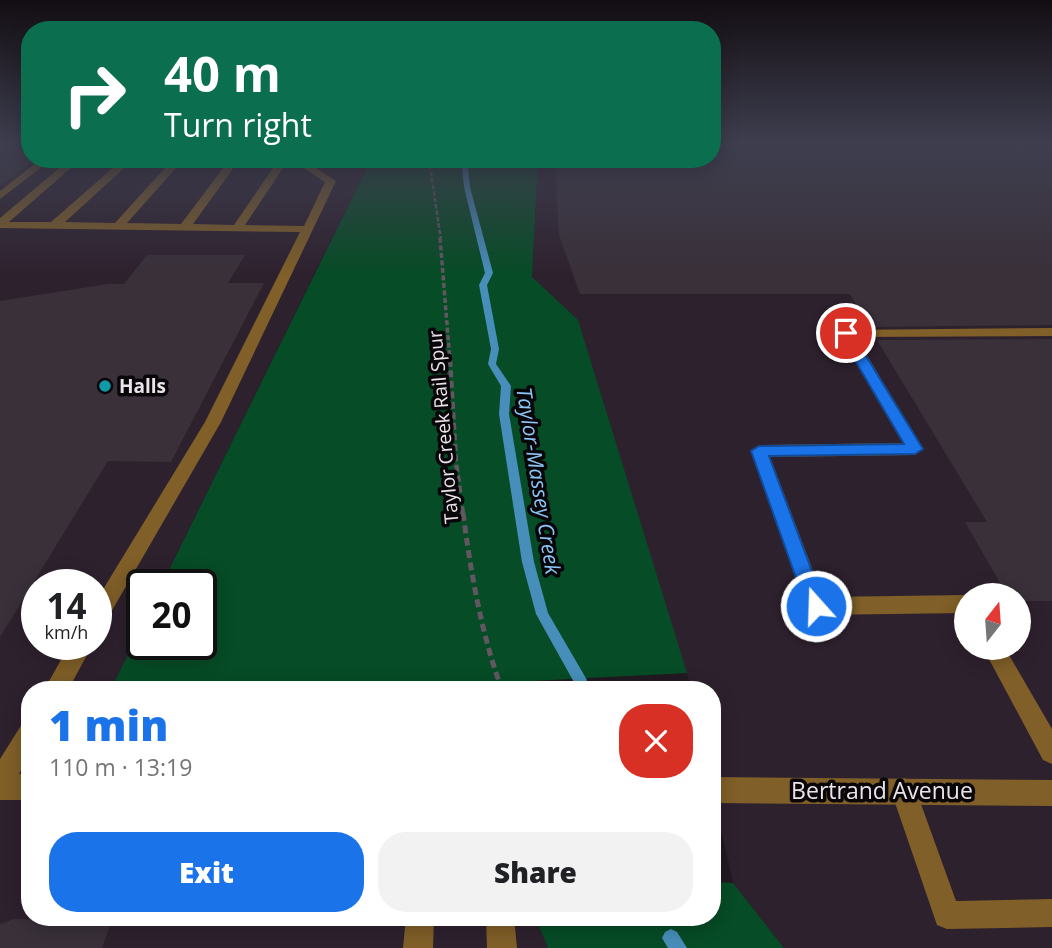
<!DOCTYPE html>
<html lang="en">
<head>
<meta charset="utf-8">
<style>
  body { margin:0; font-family:"Open Sans",sans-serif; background:#f2f2f2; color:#202124; height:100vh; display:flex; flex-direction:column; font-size:26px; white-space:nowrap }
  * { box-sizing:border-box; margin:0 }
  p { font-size:23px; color:#757577 }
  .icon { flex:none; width:38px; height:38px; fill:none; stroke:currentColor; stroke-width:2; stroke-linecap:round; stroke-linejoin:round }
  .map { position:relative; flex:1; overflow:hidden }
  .side { position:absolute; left:21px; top:681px; width:700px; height:245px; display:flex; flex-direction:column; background:#fff; border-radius:28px; box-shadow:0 4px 18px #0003 }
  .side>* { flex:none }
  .guide { position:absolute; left:21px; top:21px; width:700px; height:147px; border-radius:28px; box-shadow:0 4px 18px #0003; background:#0b6e4f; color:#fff; overflow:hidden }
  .needle { width:46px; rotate:17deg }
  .controls { position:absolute; left:954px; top:583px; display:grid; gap:14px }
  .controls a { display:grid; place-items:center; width:77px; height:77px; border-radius:50%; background:#fff; box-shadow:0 4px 18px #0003; font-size:35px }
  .speed { position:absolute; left:21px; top:569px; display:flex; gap:14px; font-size:35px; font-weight:700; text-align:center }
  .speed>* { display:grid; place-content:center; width:91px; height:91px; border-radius:50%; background:#fff; box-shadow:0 4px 18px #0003; line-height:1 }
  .speed small { font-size:18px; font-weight:400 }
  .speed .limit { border:4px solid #111; border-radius:10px; background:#fff; color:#111 }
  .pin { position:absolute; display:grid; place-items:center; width:60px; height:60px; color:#fff; margin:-30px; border:4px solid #fff; border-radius:50%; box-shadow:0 2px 7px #0007 }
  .me { position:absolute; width:77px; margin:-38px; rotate:340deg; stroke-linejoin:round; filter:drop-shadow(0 0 5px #0008) }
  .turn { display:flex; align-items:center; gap:24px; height:147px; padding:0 28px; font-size:32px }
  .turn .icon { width:91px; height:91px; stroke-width:2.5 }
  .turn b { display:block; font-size:49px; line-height:60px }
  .round { display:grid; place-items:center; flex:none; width:74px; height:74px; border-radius:28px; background:#f2f2f2 }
  .summary { display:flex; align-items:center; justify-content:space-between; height:119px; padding:0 28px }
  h1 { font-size:42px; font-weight:800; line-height:52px; color:#1a73e8 }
  .button { display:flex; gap:14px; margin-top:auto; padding:14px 28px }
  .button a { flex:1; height:80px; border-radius:28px; background:#1a73e8; color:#fff; font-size:28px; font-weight:800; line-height:80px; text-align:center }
  .button a+a { background:#f2f2f2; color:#202124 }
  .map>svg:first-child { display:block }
</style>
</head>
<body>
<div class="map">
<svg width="1052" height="948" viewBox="0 0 1052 948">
  <rect width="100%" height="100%" fill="#221922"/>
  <g fill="#2e212e" fill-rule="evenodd">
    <path d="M0,142L30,159H361L366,169L162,584H142V626L111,689L30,690V917H535L548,948H0ZM37,584H96V644H37Z"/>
    <path d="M712,142H1052V948H784L733,883L712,788V690L691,689L687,673L532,277L538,159H712ZM966,595H1018V648H966Z"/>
  </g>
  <g fill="#064c26">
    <polygon points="361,159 538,159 532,277 578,320 687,673 374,689 111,689 142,626 142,644 201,644 201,584 162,584 366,170"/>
    <polygon points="712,882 733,883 784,948 548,948 535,917 712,917"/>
  </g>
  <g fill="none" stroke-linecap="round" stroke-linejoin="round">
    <g fill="#478eba" fill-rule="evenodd">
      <polygon points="461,159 467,159 470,187 493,273 487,285 499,349 496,364 511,386 509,414 534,562 548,613 587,680 585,684 580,686 575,684 536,614 522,562 499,414 501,386 488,364 491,349 479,285 485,273 464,187"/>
      <polygon points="671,929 677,932 687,948 668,948 662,938 665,932"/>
    </g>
  </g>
  <g fill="#393039">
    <polygon points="0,142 30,142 30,163 0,186"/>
    <polygon points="712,142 744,142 747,148 860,148 855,142 1052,142 1052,325 869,327 850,294 580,294 559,235 555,159 712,159"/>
    <polygon points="147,255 245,255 228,283 264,283 171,462 108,461 0,637 0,301 108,284 124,284"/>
    <polygon points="1052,339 1052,601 1018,601 1018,595 1007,595 965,522 987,522 877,340"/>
    <polygon points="14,919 112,920 102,948 0,948 0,924"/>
  </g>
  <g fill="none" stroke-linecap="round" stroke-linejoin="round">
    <polyline stroke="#605760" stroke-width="2.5" stroke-dasharray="4.5 2" stroke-linecap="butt" points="429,159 441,240"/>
    <polyline stroke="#605760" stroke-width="3.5" stroke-dasharray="5 2.5" stroke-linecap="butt" points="440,238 450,361"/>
    <polyline stroke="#605760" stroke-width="4.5" stroke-dasharray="7 3.5" stroke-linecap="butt" points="450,360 456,462 463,514"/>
    <path stroke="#605760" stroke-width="5" stroke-dasharray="8 4.5" stroke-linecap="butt" d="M463,513C471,573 481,633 502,690"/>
    <g fill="#805f28" fill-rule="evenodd">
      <polygon points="41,159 52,159 0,199 0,191"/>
      <polygon points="70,159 81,159 9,222 51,222 123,159 134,159 65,222 115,223 173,159 184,159 127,223 181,224 230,159 240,159 193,224 234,225 279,159 289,159 245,225 304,226 325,182 290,159 302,159 336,181 221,422 103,626 96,629 96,601 205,422 300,232 0,228 0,218"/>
      <polygon points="1052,328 1052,336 856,337 923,449 915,455 770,457 823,597 966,595 966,613 816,615 809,612 751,451 759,445 903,443 839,333 841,330"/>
      <polygon points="70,644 93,644 68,690 44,690"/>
      <polygon points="983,648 1005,648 1052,729 1052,764 1043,760"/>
      <polygon points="30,721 30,755 9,791 0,795 0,759 22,724"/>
      <polygon points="904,778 913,782 956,901 1052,899 1052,927 947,929 937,925 891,791 895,782"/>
      <polygon points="406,917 434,917 433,948 403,948"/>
      <polygon points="486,917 514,917 517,948 487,948"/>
    </g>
    <g fill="#805f28" fill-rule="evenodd">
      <rect x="0" y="774" width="30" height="26"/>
      <polygon points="712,777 1052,780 1052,806 712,803"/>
    </g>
  </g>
  <linearGradient id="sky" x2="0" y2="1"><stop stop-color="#130e13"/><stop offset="0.52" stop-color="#3e3e4f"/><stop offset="1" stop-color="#3e3e4f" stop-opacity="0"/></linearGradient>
  <rect width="1052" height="275" fill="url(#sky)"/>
  <polygon fill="#1a73e8" stroke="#114b97" stroke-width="2" points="846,330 852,333 923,449 915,454 769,456 825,606 822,611 816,614 809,611 806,606 751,451 759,446 904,444 839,333"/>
  <circle fill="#0f9aa8" stroke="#090609" stroke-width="2.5" cx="105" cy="386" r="7"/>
  <g text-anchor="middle" stroke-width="7" stroke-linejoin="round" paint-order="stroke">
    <g font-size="19" font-weight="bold" fill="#eae4ea" stroke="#090609" text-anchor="start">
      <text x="119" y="393">Halls</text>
    </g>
    <g font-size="19" fill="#eae4ea" stroke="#090609">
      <text transform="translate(443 427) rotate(-95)" y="7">Taylor Creek Rail Spur</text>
    </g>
    <g font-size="21" font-style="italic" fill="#8bc6f7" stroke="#090609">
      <text transform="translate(538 481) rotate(81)" y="7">Taylor-Massey Creek</text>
    </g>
    <g font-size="23" fill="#eae4ea" stroke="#090609">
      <text x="882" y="799">Bertrand Avenue</text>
    </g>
  </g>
</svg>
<div class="controls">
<a><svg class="needle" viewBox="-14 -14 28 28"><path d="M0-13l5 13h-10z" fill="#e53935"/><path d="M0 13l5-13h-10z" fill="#757577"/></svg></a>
</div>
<div class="speed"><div>14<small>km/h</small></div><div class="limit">20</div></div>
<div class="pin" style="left:846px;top:333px;background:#d93025"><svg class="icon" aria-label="arrive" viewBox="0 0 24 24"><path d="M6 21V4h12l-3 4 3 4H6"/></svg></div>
<svg class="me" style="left:816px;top:606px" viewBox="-20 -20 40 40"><circle r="17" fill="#1a73e8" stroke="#fff" stroke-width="3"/><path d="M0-11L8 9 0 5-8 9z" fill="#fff"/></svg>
<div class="guide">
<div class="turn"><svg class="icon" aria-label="right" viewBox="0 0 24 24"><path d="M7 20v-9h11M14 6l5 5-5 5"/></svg><div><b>40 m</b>Turn right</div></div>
</div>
<section class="side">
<div class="summary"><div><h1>1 min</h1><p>110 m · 13:19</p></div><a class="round" style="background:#d93025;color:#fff"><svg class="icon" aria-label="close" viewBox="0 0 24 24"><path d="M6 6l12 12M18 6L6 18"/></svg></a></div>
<div class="button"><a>Exit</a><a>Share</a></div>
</section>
</div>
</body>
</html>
